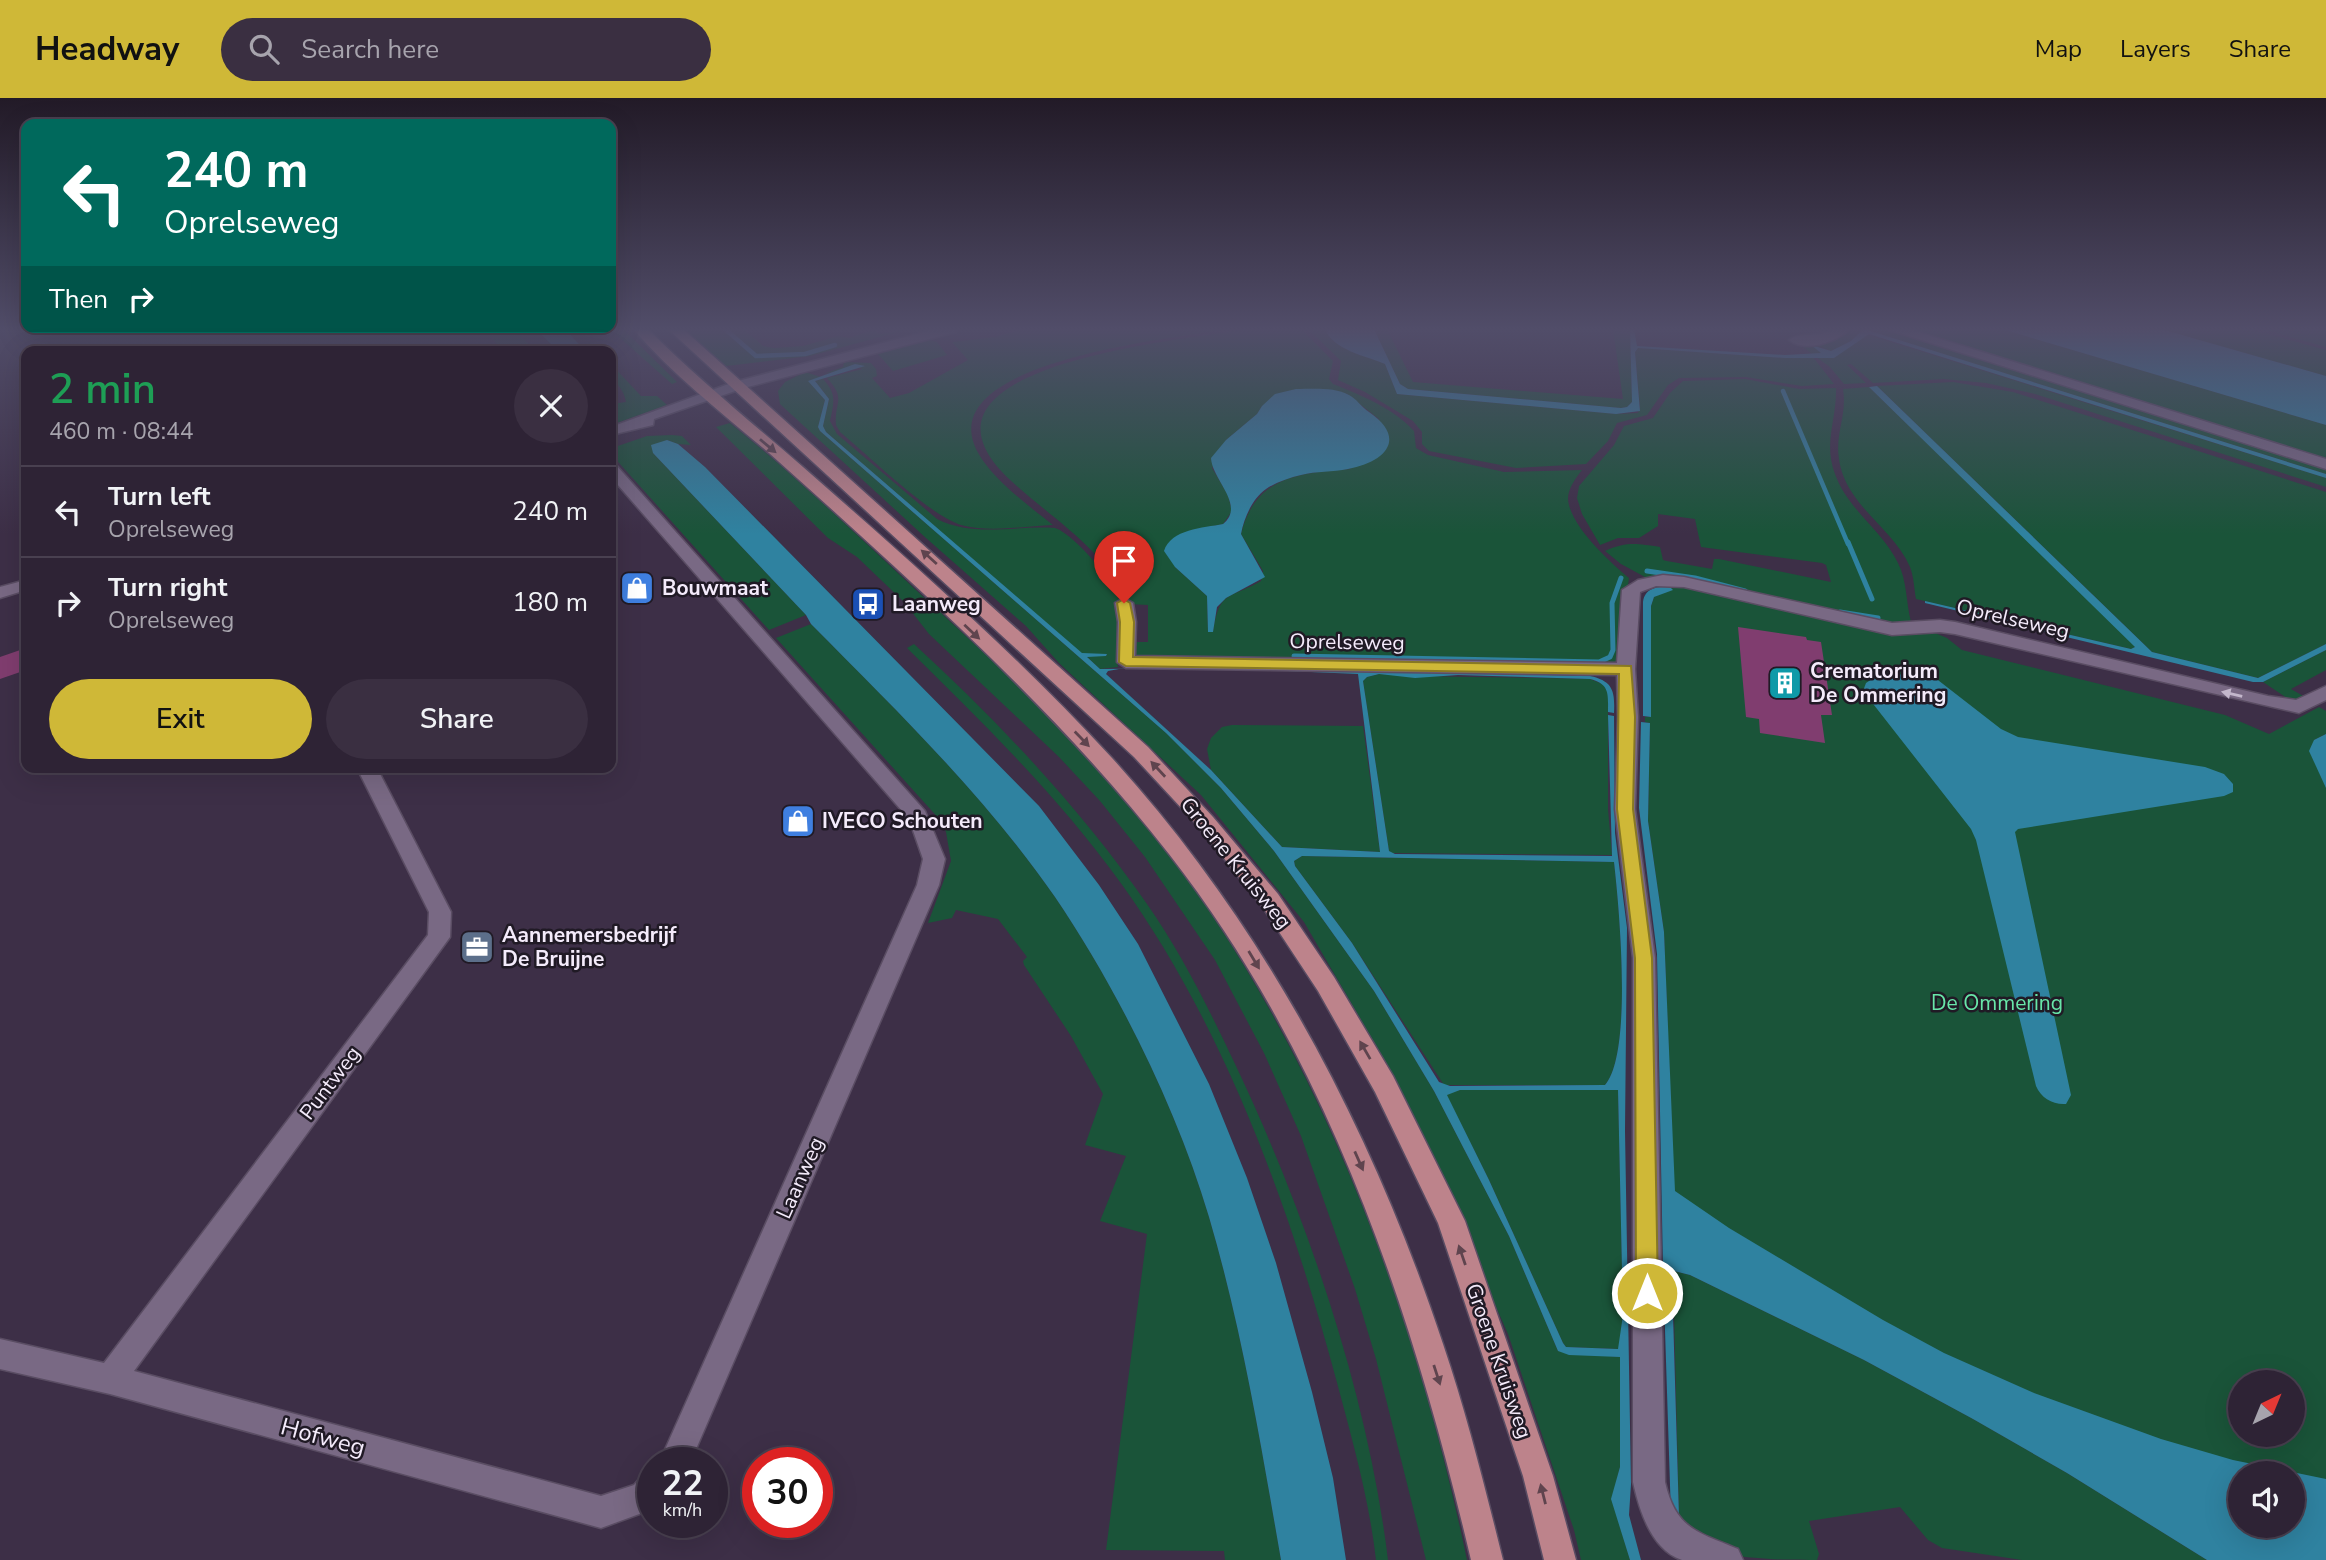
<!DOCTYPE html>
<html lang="en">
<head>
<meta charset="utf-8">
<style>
  body { margin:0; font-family:"Nunito Sans",sans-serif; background:#3a2f41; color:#f1f3f6; height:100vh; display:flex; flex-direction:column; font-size:26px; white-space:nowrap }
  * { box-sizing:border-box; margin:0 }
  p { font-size:23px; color:#a7a4ad }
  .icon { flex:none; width:38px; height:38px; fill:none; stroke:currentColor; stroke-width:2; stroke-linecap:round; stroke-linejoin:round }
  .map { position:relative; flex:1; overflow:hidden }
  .panel { position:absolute; left:21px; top:248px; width:595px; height:427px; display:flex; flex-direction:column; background:#2e2335; border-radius:14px; box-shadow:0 7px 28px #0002,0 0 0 2px #494050 }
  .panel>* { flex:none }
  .hud { position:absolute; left:21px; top:21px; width:595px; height:214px; border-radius:14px; box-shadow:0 7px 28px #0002,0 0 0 2px #494050; background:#00695c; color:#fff; overflow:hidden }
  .needle { width:46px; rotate:43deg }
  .tools { position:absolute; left:2228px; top:1272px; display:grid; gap:14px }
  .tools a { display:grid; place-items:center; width:77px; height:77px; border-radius:50%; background:#2e2335; box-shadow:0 7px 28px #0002,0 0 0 2px #494050; font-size:35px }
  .speed { position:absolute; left:637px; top:1349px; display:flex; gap:14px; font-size:35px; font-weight:700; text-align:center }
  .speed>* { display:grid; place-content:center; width:91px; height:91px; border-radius:50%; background:#2e2335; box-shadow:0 7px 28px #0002,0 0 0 2px #494050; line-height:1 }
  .speed small { font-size:18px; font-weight:400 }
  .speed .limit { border:10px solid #d22; background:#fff; color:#111 }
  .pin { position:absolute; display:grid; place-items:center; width:60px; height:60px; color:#fff; margin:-72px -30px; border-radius:50% 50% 50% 0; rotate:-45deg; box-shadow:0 0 7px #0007 }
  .pin .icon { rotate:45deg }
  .me { position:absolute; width:77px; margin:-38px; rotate:0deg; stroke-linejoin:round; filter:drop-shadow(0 0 5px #0008) }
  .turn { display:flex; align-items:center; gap:24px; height:147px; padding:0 28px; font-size:32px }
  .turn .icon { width:91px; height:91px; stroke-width:2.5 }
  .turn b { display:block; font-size:49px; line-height:60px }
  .then { display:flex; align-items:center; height:66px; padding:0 28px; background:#0003; gap:14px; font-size:26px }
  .round { display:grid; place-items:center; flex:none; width:74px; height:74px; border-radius:37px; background:#3a2f41 }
  .overview { display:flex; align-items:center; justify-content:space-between; height:119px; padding:0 28px }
  h1 { font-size:42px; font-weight:600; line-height:52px; color:#1e9e55 }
  .primary-button { display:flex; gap:14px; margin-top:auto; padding:14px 28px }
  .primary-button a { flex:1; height:80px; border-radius:42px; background:#cfb837; color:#111; font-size:28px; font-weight:600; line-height:80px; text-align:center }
  .primary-button a+a { background:#3a2f41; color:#f1f3f6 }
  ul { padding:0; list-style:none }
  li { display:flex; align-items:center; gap:21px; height:91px; padding:0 28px; border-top:2px solid #494050 }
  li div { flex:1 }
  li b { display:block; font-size:26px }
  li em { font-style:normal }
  header { display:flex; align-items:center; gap:42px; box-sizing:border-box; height:98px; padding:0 35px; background:#cfb837; color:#111 }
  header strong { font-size:33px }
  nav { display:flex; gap:38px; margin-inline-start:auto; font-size:24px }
  .search { width:490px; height:63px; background:#3a2f41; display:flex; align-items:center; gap:18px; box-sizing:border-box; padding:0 24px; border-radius:38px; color:#a7a4ad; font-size:26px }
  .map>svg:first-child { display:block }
</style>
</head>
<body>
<header>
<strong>Headway</strong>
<div class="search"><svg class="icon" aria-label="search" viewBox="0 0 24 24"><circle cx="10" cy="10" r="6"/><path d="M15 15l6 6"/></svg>Search here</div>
<nav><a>Map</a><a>Layers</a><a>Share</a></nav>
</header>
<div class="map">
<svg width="2326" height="1462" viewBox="0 0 2326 1462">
  <rect width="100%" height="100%" fill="#3d2f47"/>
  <g fill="#1a5439" fill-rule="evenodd">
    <polygon points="484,231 514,231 536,254 504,254"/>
    <polygon points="610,231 623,231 677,284 672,286"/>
    <polygon points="682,231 744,231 763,248 774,250 803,248 838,238 849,240 873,232 881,236 909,231 810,258 726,268"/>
    <path d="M1023,231H1227C1179,240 949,261 973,343C982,374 1029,408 1053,427C1023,428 991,435 961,427C929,417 868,357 840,334L836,327C834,303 847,302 827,280L862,271L855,266L847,271L823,276L843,269L844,264L871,265L876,271L877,278L872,280L890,300L909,295L968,262L952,244L995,239Z"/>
    <path d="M1246,231H1301L1333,263L1329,281L1333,286C1361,297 1393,310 1414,333L1416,350L1428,357L1504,374L1582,372C1576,380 1568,390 1568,401C1570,428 1610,464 1629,480L1618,562L1612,565L1135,561L1131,544H1148V507L1129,506C1106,451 1049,419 1008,380C890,266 1187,242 1246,231ZM1314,291L1347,296L1379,321L1350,371C1298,375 1255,379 1241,436L1263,473L1261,483C1227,502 1220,492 1213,534H1208L1207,498L1175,469L1193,432L1223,426L1232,413L1228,397L1212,370L1226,342L1257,316L1262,308Z"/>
    <path d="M1308,231H1325C1333,252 1366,258 1385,266L1397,296L1616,316L1638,315L1640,309L1635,254L1638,250L1785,260L1813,259L1834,286L1802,288L1746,279L1679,280L1668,287L1647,317L1617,325L1608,343L1586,366L1516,370L1429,353L1422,346V334L1413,323L1365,294L1338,282L1341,263Z"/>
    <polygon points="1374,231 1387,231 1413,284 1623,301 1613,231 1630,231 1632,304 1627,309 1621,310 1408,291 1400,286"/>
    <polygon points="1849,231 1886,231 2326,368 2326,376 1864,231 1851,243 1831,253 1818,248 1822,255 1812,256 1802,248 1833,243"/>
    <polygon points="1900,231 2002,231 2326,327 2326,363"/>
    <polygon points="2161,231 2250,231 2326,252 2326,278"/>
    <polygon points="2262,231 2326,231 2326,249"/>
    <polygon points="1866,236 2326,380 2326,389 2035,296 1986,285 1944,281 1873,285 1851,266 1847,267 1866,285 1844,286 1830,269 1816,259 1834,260"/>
    <polygon points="926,241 937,244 947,257 893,273 878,256"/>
    <path d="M611,266L641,298H657L667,307L611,327V306L626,304C623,286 611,287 611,266Z"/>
    <polygon points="805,274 821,279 809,283 825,302 818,329 820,333 1166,635 1221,690 1274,753 1374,893 1434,993 1509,1138 1558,1253 1620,1259 1620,1369 1612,1401 1630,1462 1581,1462 1574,1432 1508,1236 1395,980 1304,824 1201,697 1059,565 1026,528 926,440 780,306 778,293 785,284"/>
    <path d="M823,281C837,296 834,304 830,323L837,336L937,421C975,440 1015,427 1055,430C1074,436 1116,485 1120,505C1123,521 1119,540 1119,556L1116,560L1118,569L1100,571L1086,558H1106L1107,556H1082L826,334L823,328L829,301L815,283Z"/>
    <path d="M1745,281L1799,291L1836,290C1837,321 1823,345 1835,376C1848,412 1882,432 1898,465C1907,482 1906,505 1911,524L1900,528L1645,479L1621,466L1605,453C1628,443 1637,446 1660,449L1663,462L1667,463L1712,471L1714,461H1719L1831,484L1826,467L1822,465L1701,449L1695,421L1658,416V428L1639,440H1618L1600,447L1582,416L1577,400L1579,388L1614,347L1624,328L1653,320L1670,295L1683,283Z"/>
    <polygon points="1953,284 2013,294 2326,394 2326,546 2258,580 2152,554 1877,288"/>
    <path d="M1869,289L2133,544L2135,549L2131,551L1916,501C1914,490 1914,480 1910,469C1895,434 1857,414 1843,377C1830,340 1848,323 1843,291Z"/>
    <path d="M730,325C795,377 856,436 917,493C1004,573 1092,653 1165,747C1182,769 1197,794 1212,817C1340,1010 1420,1236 1467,1462H1426L1376,1261L1355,1191L1301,1038L1264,955L1215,862L1145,759L1100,703L1059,659L929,536L904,504L857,459L828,440L716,329Z"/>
    <polygon points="672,337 682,338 691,347 678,346 667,342 653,355 806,517 769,532 611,356 612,350 647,338"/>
    <path d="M1664,484L1935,535L1947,540L1962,552L2225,617L2269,636L2319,609L2326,613V636L2314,642L2326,677V1414L2292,1376H2240L1934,1263L1667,1107L1674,1092L1664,834L1648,723L1650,625L1645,624V619H1651V508L1654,499L1666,493ZM2240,1284H2292V1337H2240Z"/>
    <path d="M811,526C897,613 985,698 1055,799C1118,892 1177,1011 1209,1119C1242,1231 1261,1347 1281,1462H1225L1224,1453L1106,1452L1147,1136L1100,1123L1126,1058L1085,1047L1103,996L1071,938L1024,867L1023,863L1027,859L998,821L956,812L952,820L928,825L951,763L946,734L941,723L776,540Z"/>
    <path d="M914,546C1000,625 1080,710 1147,806C1182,856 1210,913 1236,968C1307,1118 1368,1297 1388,1462H1376C1369,1400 1352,1341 1336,1281C1290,1110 1225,929 1120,784C1058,698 982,624 907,550Z"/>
    <polygon points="2326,552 2326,572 2291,591 2305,599 2293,604 2263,584"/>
    <path d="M1379,576C1449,580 1519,579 1590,581L1605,587L1608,591V711L1612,757L1392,755L1389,753L1363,583L1367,579Z"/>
    <polygon points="1232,627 1363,628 1380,754 1282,749 1211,672 1207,651 1211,640 1222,629"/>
    <path d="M1302,758L1614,764C1619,808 1633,955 1605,987H1444L1352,845L1295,768L1294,763Z"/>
    <polygon points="1460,992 1618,992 1623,1217 1619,1251 1566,1249 1563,1245 1489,1082 1446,996"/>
    <path d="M1673,1173L1690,1177L1864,1262L1973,1321L2067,1375L2207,1462H2022L1942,1450L1928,1442L1900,1409L1809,1423L1819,1456L1817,1462C1789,1462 1713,1462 1693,1443C1687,1437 1683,1425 1679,1418Z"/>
  </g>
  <g fill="#2f82a0" fill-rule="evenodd">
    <polygon points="536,231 565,231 586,254 559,254"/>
    <path d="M1325,231H1374L1400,286L1408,291L1621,310L1627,309L1632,304L1630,231H1634L1637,248L1785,257L1821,255L1811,247L1831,253L1851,243L1864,231L2326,376V380L1869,236L1834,260H1785L1638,250L1635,254L1640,313L1616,316L1397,296L1385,266C1366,258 1333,252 1325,231Z"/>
    <polygon points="2002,231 2161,231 2326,278 2326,327"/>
    <path d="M855,266L865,268L815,283L829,301L823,328L826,334L1082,555L1107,556L1106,558L1087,559L1100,571L1202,570L1119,571L1108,573L1106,576L1211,672L1282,749L1380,754L1358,576L1213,570L1590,578C1613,583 1615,593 1614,615L1608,614C1608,596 1610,586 1590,581L1458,577L1415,580L1379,576L1367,579L1363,583L1389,753L1395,756L1612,758L1608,617L1614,618L1615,735L1627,830L1625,1033L1631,1386L1629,1417L1641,1462H1630L1611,1401L1620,1369V1259L1569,1257L1558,1253L1509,1138L1434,993L1374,893L1274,753L1221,690L1166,635L820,333L818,329L825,302L808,283ZM1302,758L1614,764C1619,808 1633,955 1605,987L1450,988L1439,984L1352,845L1295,768L1294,763ZM1460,992H1618L1623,1217L1618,1251L1566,1249L1563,1245L1489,1082L1447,997Z"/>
    <polygon points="1877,288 2152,554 2258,580 2326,546 2326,552 2263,584 2253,584 1925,505 1925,503 2131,551 2135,549 1869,289"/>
    <path d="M1296,291C1313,291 1335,289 1349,297C1357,301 1361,309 1369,314C1408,341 1385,364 1348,371C1333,374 1316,373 1301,377C1289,380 1276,384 1266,391C1252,401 1244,420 1241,436L1265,479L1226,500L1217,509L1213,534H1208L1207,498L1175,469L1164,453C1171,431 1203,430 1223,426C1246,407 1212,382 1211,360L1226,342L1257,316L1262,308L1275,296Z"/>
    <path d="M667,342L678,346L705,369L1039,708L1099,787L1138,846L1209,986L1247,1080L1276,1165L1312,1294L1333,1380L1346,1462H1281C1261,1347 1242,1231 1209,1119C1177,1011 1118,892 1055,799C985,698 897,613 811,526L806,517L653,355L651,347Z"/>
    <path d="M1669,488L1673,492L1654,499L1651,508V619L1643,618V504C1645,490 1656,489 1669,488Z"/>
    <path d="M1881,575L1934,579L2001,631L2018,639L2205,669L2224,676L2233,686V694L2224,698L2018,731L2015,734L2071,997L2066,1006C2053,1007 2041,1000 2036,988L1976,742L1971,731L1863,593L1866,585Z"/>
    <path d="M1641,624L1650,625L1648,723L1664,834L1675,1093L1729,1130L1883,1222L1944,1255L2034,1295L2161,1341L2233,1362L2326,1381V1462H2207L2067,1375L1973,1321L1864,1262L1690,1177L1674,1173L1672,1182L1679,1419L1671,1418L1663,1170L1657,856L1639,710ZM2240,1376H2292V1428H2240Z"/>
    <polygon points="2326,636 2326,690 2309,653 2314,642"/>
  </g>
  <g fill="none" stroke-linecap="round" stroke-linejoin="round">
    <g stroke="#2f82a0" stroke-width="4.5">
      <polyline points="725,231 756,258 805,256 835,247"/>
      <polyline points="1783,293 1848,446"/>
    </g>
    <g stroke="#2f82a0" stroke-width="5">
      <polyline points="1848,444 1872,501"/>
      <polyline points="1647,473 1695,480 1745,493"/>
      <polyline points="1840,514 1878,520"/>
      <polyline points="1294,558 1599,564 1610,559 1613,552 1612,505 1621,480"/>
    </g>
  </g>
  <g fill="#803d6f">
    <polygon points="1738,529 1806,539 1807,542 1821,544 1832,617 1821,617 1825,645 1760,635 1759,621 1746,619"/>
    <polygon points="26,550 26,572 0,581 0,559"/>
  </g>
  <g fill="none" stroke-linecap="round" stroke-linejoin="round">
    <g stroke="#5a4d63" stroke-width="3">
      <g id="minor">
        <polygon points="936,231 958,231 956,234 744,290 654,321 653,327 611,337 611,329 734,284"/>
        <path d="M1834,231H1850C1836,244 1806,255 1789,242C1800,233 1817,241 1834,231Z"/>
        <polygon points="1887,231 1908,231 2326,361 2326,371"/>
        <polygon points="611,365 616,367 925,713 945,761 939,787 690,1365 659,1365 917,787 923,761 909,721 611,379"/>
        <path d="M1663,477L1684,479L1892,525L1940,522L1955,524L2268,598L2296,602L2326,588V602L2299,615L1955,536L1940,534L1892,537L1684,489L1656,488L1640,494L1635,571L1638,619L1635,711L1655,860L1665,1384C1676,1432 1698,1434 1738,1451L1743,1462C1727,1462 1697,1462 1682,1462C1651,1452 1639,1411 1633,1384V860L1615,711L1618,619L1617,577L1126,570L1117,564L1118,524L1115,505L1124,500L1133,505L1136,524L1135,558L1617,565L1622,492L1638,482Z"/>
        <polygon points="26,482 26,492 0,500 0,489"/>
        <polygon points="357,670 377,670 451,814 450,839 134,1273 601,1398 634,1387 642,1378 653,1374 653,1411 601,1430 110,1296 0,1271 0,1241 104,1265 428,837 429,814"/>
      </g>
    </g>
    <g stroke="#5a4d63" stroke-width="3">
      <g id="major">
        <path d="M633,231H648C697,280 751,324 803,369C909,462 1016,556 1112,660C1265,828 1372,1032 1443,1246C1467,1317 1485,1390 1503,1462H1471C1412,1212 1329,961 1169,756C1106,675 1035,602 961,531C898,471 834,413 769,355C723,316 673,277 633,231Z"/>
        <polygon points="668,231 683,231 1148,649 1213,719 1278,796 1334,879 1393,978 1465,1123 1553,1378 1576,1462 1544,1462 1523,1378 1438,1125 1375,994 1318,893 1262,808 1199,729 1134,659"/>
      </g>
    </g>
    <use href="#minor" fill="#796984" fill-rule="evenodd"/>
    <use href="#major" fill="#bd838b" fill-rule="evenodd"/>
  </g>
  <defs><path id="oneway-solid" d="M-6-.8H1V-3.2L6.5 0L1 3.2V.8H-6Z" transform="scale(1.75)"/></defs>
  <g fill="#5f444e">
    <use href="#oneway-solid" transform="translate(768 348) rotate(40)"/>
    <use href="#oneway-solid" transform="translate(929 459) rotate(-138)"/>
    <use href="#oneway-solid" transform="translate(972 534) rotate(43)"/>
    <use href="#oneway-solid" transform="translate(1082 641) rotate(46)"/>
    <use href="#oneway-solid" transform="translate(1158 671) rotate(-133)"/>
    <use href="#oneway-solid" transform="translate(1254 862) rotate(59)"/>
    <use href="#oneway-solid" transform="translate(1365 952) rotate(-120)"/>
    <use href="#oneway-solid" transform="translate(1359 1063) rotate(66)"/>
    <use href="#oneway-solid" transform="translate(1462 1157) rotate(-109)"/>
    <use href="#oneway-solid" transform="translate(1437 1277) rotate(72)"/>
    <use href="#oneway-solid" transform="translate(1543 1396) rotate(-104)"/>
  </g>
  <use fill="#c3b7cb" href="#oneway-solid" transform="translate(2232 596) rotate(-167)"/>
  <linearGradient id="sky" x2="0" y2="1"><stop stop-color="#221a27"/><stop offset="0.53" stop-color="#514d69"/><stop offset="1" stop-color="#514d69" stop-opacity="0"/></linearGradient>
  <rect width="2326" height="436" fill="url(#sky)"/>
  <polygon fill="#cfb837" stroke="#877824" stroke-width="2" points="1124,501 1130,505 1134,524 1133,559 1631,568 1635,619 1633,711 1652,860 1658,1195 1654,1202 1647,1206 1639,1202 1636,1195 1635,860 1617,711 1619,576 1126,568 1119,564 1120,524 1117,505"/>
  <defs>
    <g id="shop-square" transform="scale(1.75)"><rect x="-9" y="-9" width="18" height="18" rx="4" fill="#3f7fe0" stroke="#201a25"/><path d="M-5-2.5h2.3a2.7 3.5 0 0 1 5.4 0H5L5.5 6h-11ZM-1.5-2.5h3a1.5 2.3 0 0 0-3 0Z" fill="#fff"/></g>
    <g id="bus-square" transform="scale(1.75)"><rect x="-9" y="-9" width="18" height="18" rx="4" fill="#1a4fb4" stroke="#201a25"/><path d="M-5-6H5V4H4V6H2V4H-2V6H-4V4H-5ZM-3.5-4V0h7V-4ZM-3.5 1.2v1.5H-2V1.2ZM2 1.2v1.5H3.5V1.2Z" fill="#fff"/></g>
    <g id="building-square" transform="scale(1.75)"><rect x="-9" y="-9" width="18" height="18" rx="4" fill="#0f9aa8" stroke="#201a25"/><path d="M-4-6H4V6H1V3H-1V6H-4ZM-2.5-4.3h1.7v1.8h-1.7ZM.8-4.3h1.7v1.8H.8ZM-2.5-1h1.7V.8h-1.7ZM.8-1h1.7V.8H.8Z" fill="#fff"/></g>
    <g id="office-square" transform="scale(1.75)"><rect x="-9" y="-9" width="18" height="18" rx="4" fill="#5c6f8a" stroke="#201a25"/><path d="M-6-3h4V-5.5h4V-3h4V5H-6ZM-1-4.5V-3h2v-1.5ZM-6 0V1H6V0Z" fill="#fff"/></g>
  </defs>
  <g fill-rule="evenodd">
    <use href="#shop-square" x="637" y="490"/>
    <use href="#bus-square" x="868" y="506"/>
    <use href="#building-square" x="1785" y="585"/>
    <use href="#shop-square" x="798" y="723"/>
    <use href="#office-square" x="477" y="849"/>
  </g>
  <g text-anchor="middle" stroke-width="5" stroke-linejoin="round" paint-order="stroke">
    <g font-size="21" font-weight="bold" fill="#f4ebfb" stroke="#201a25" text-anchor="start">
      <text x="662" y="497">Bouwmaat</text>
      <text x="892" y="513">Laanweg</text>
      <text x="1810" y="580">Crematorium<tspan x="1810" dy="24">De Ommering</tspan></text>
      <text x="822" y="730">IVECO Schouten</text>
      <text x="502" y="844">Aannemersbedrijf<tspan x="502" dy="24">De Bruijne</tspan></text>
    </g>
    <g font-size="21" fill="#f4ebfb" stroke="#201a25">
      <text transform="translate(2013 521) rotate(13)" y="7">Oprelseweg</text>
      <text transform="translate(1347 544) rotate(1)" y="7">Oprelseweg</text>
      <text transform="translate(1236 765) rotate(51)" y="7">Groene Kruisweg</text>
      <text transform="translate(330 985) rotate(-53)" y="7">Puntweg</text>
      <text transform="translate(800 1080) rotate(-66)" y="7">Laanweg</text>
      <text transform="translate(1499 1263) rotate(71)" y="7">Groene Kruisweg</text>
    </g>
    <g font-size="21" fill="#68e6a9" stroke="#201a25">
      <text x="1997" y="912">De Ommering</text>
    </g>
    <g font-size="24" fill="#f4ebfb" stroke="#201a25">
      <text transform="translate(323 1339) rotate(15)" y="8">Hofweg</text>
    </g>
  </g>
</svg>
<div class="tools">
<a><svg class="needle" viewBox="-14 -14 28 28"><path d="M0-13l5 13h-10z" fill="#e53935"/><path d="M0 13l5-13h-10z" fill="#a7a4ad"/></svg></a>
<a><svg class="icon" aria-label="sound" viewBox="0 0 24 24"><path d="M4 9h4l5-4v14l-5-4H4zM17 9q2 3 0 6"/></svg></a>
</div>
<div class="speed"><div>22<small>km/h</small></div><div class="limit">30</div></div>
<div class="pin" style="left:1124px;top:505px;background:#d93025"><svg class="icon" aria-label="arrive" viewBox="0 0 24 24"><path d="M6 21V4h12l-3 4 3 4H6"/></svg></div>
<svg class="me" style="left:1647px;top:1195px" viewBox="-20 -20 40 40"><circle r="17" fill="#cfb837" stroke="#fff" stroke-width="3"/><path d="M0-11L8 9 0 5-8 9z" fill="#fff"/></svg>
<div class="hud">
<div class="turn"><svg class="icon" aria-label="left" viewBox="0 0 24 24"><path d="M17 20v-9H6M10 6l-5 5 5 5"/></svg><div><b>240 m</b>Oprelseweg</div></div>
<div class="then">Then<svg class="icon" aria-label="right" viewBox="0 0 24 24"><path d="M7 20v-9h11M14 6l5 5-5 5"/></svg></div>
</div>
<section class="panel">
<div class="overview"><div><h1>2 min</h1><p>460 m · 08:44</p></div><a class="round"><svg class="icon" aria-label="close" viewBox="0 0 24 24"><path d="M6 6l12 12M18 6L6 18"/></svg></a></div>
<ul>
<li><svg class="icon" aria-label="left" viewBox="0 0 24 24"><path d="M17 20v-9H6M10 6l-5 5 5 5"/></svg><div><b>Turn left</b><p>Oprelseweg</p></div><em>240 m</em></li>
<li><svg class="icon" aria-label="right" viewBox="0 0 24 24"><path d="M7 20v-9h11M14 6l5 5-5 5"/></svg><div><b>Turn right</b><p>Oprelseweg</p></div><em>180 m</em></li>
</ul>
<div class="primary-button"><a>Exit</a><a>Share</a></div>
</section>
</div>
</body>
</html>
